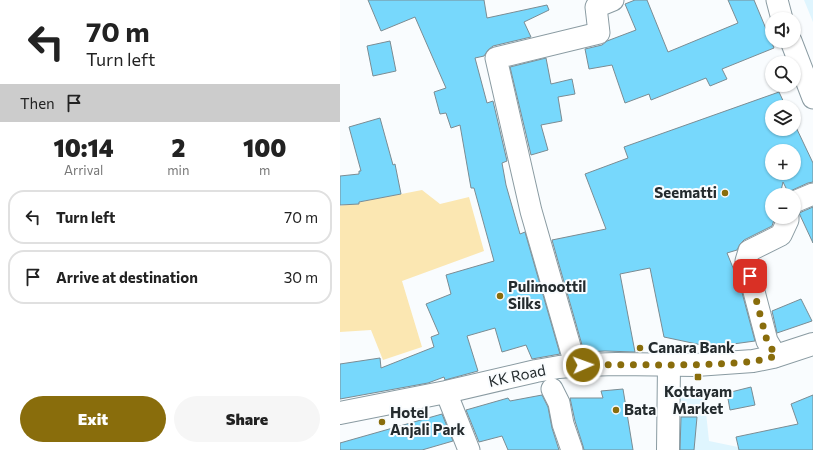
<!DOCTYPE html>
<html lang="en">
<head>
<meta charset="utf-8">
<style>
  body { margin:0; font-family:Commissioner,sans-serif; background:#f6f6f6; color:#222; height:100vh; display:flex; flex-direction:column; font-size:15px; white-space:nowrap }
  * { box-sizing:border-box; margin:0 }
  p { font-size:13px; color:#767676 }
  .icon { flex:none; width:22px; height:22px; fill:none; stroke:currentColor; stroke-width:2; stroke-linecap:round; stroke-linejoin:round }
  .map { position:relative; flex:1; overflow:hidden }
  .sheet { display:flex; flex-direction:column; background:#fff; width:340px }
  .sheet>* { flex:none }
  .guide { background:#fff; color:#222; overflow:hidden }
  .controls { position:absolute; left:425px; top:12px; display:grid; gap:8px }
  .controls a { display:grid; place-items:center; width:36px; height:36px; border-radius:50%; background:#fff; box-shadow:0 1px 3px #0004; font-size:20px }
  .pin { position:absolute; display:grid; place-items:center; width:34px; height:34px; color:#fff; margin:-17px; border-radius:8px; box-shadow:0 2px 6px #0006 }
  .me { position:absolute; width:44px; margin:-22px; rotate:88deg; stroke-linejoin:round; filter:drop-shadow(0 0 3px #0008) }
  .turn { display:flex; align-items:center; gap:14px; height:84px; padding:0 20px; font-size:18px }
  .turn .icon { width:52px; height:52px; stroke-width:2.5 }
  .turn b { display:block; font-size:28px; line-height:34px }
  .then { display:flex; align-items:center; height:38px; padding:0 20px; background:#0003; gap:8px; font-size:15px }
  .eta { display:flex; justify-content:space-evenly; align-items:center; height:68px; text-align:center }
  .eta b { font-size:24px; font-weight:800; line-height:28px }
  .button { display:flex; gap:8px; margin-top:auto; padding:8px 20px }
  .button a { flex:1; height:46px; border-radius:24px; background:#896d0c; color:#fff; font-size:16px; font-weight:800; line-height:46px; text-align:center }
  .button a+a { background:#f6f6f6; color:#222 }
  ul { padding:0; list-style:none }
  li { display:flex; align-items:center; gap:12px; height:54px; margin:0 8px 6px; padding:0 12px; border:2px solid #e0e0e0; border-radius:16px }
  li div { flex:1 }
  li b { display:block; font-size:15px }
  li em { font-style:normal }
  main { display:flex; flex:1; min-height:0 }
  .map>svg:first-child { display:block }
</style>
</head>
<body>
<main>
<section class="sheet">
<div class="guide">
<div class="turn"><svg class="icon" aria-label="left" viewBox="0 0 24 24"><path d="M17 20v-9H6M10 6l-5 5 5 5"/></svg><div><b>70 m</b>Turn left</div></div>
<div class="then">Then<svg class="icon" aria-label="arrive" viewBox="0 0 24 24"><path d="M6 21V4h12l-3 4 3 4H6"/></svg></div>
</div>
<div class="eta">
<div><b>10:14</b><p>Arrival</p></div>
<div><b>2</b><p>min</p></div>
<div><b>100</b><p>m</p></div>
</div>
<ul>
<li><svg class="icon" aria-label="left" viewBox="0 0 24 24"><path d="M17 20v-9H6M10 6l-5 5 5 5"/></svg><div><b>Turn left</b></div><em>70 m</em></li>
<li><svg class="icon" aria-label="arrive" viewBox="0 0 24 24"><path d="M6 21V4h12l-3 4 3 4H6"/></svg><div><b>Arrive at destination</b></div><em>30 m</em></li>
</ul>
<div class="button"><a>Exit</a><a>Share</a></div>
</section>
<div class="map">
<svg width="473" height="450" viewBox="0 0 473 450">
  <rect width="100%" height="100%" fill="#f9fcfe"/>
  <g fill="#dff5fe">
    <polygon points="464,0 473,0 473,22"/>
    <polygon points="364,393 369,441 398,447 400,450 336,450 335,394"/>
  </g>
  <polygon fill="#fbe7b2" points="82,190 100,204 129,197 144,251 62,281 82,347 43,360 31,330 0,332 0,206"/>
  <g fill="#77d8fc" stroke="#7b8c93" fill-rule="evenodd">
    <polygon points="28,0 144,0 147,18 207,5 209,10 184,22 191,37 153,46 148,50 144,56 135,58 147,103 153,101 167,161 162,163 166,185 180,234 185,232 220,354 192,359 186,345 162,352 155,328 127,336 138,371 105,380 104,377 88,383 0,399 0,364 40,358 41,368 94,347 91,337 99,334 86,304 111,294 106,275 154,261 134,188 131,188 120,125 111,128 106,113 100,114 94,92 106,88 75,17 41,31"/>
    <polygon points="295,0 307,0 328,52 398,23 388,0 414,0 434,48 382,69 387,79 370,86 366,78 311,100 309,94 285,103 272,65 249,69 245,49 262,45 267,41 296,30 285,4"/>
    <polygon points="50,41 56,71 33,76 27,46"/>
    <polygon points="206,58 211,84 232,79 235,94 218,97 222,121 201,125 208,150 191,155 170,67"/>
    <path d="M439,92L446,107H432V129H454V123L473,163V182L468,183L448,192L443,182L440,195H432V217H435L432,226L404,240L400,244L397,250L387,253L400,285L415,341L371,347L324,337L310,268L280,274L295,352L265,351L244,352L212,240L266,229L245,174L288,158L284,147ZM432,151H454V173H432Z"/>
    <polygon points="40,118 53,165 55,164 61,194 19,202 19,204 0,205 0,176 19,174 19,171 21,171 9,127"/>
    <polygon points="473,207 473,243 459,213"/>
    <polygon points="461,299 472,321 437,333 432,311"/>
    <polygon points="411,387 415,405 390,410 387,393"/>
    <polygon points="283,389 293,450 244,450 243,446 235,421 230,398 263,398 261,391"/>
    <polygon points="202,395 208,407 212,428 219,450 168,450 162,436 139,442 126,410 168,398 170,401"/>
    <polygon points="473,395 473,450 399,450 396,437 458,424 451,404"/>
    <polygon points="102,414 113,441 82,450 0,450 0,443"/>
    <polygon points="341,417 357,417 354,450 340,450"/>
  </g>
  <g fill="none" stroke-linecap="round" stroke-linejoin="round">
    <g stroke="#8a9ba2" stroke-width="23">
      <g id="minor">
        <polyline points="437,0 442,19"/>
        <polyline points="451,41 473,98"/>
        <polyline points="454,202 473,194"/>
        <polyline points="436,356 427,341 406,261 409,251 441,235 448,220 448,217"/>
        <polyline points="235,364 191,211 156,58 259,33 256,7 273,0"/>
        <polyline points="212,389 219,403 223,424 232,450"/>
        <polyline points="106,392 129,450"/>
      </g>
    </g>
    <g stroke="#8a9ba2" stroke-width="24">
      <g id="major">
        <polyline points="0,413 106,392 196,371 219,367 243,365 276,364 356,365 413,361 433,357 473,344"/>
        <polyline points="328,450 329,365"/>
      </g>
    </g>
    <use href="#minor" stroke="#fff" stroke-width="21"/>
    <use href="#major" stroke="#fff" stroke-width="22"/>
  </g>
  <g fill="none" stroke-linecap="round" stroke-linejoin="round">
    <path stroke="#896d0c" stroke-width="7" stroke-dasharray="0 12.6" d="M243,365C288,364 333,366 378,364C397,363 418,362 436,356L427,341L410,276"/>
  </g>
  <g fill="#896d0c" stroke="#f9fcfe" stroke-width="1.5">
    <circle cx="385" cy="193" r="4"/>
    <circle cx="160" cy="296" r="4"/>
    <circle cx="300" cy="348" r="4"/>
    <rect x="354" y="373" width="8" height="8" rx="2"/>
    <circle cx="276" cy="410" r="4"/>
    <circle cx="42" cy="422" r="4"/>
  </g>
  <g text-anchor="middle" stroke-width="4" stroke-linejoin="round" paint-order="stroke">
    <g font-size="15" font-weight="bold" fill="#242b2e" stroke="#f9fcfe" text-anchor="start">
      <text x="377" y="198" text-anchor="end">Seematti</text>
      <text x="168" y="292">Pulimoottil<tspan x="168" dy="17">Silks</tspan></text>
      <text x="308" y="353">Canara Bank</text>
      <text x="358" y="397" text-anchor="middle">Kottayam<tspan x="358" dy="17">Market</tspan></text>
      <text x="284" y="415">Bata</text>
      <text x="50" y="418">Hotel<tspan x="50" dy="17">Anjali Park</tspan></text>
    </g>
    <g font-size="15" fill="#242b2e" stroke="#f9fcfe">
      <text transform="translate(177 376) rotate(-12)" y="5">KK Road</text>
    </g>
  </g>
</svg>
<div class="controls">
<a><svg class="icon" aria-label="sound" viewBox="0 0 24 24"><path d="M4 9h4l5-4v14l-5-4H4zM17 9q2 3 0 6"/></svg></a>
<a><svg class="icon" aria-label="search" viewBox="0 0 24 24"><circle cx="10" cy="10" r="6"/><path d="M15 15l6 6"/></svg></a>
<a><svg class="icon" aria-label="layers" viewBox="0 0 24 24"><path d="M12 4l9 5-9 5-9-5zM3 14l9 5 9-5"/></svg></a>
<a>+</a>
<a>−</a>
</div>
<div class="pin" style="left:410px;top:276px;background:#d93025"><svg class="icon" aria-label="arrive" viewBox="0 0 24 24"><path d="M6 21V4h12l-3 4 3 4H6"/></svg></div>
<svg class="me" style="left:243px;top:365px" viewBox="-20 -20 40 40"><circle r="17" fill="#896d0c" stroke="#fff" stroke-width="3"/><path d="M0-11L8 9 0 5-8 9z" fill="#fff"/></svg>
</div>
</main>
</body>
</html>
